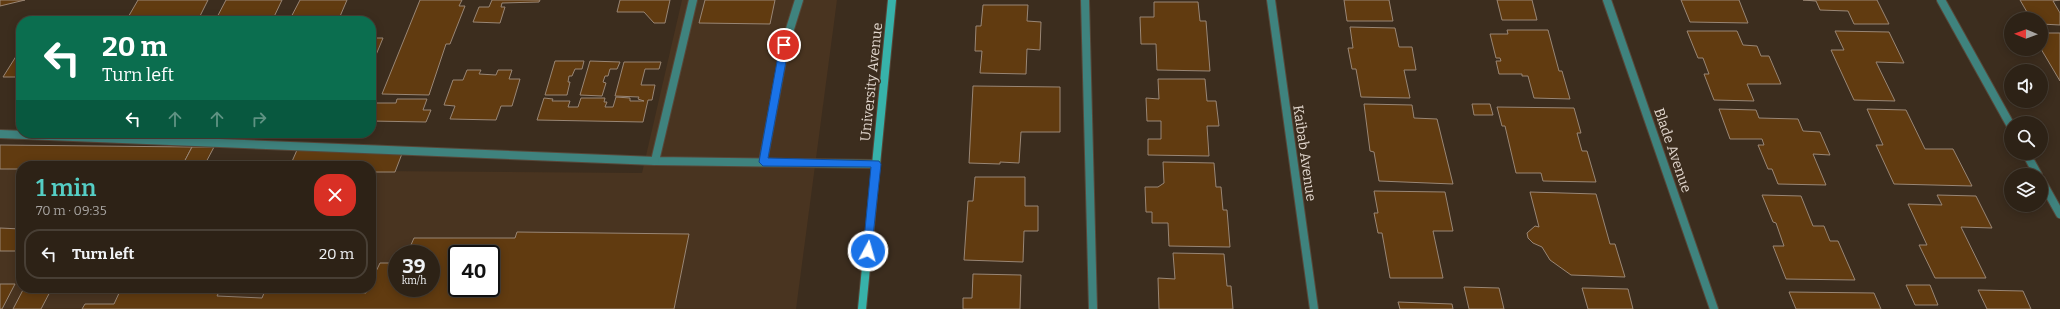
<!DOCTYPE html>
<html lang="en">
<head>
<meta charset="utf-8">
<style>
  body { margin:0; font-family:Bitter,serif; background:#352a1f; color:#f1f3f6; height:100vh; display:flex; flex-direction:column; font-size:15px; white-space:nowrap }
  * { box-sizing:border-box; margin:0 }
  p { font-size:13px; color:#a7a4a1 }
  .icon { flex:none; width:22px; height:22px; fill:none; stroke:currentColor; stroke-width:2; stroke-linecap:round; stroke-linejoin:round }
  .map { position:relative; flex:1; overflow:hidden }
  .sheet { position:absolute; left:16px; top:161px; width:360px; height:132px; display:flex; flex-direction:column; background:#2d2216; border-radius:16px; box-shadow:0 2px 10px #0003,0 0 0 1px #483f35 }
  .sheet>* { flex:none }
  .hud { position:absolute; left:16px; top:16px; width:360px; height:122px; border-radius:16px; box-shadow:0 2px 10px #0003,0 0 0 1px #483f35; background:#0b6e4f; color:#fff; overflow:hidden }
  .needle { width:26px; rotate:271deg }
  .controls { position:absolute; left:2004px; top:12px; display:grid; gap:8px }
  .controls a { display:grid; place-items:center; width:44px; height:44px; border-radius:50%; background:#2d2216; box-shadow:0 2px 10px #0003,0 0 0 1px #483f35; font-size:20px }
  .speed { position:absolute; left:388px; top:245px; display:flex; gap:8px; font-size:20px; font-weight:700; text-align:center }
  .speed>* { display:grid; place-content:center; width:52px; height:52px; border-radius:50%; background:#2d2216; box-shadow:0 2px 10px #0003,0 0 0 1px #483f35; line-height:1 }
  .speed small { font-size:10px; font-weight:400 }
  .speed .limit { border:2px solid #111; border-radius:6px; background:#fff; color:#111 }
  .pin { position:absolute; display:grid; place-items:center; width:34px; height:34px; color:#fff; margin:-17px; border:2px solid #fff; border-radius:50%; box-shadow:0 1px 4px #0007 }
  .me { position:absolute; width:44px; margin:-22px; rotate:6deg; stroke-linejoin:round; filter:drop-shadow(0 0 3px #0008) }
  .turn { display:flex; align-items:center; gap:14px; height:84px; padding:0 20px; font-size:18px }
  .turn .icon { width:52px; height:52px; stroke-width:2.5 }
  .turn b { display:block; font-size:28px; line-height:34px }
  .lanes { display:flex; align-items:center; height:38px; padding:0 20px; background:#0003; justify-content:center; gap:20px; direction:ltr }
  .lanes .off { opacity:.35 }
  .round { display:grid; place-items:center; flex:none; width:42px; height:42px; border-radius:16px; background:#352a1f }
  .head { display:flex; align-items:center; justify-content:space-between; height:68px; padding:0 20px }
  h1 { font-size:24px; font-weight:600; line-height:30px; color:#55cec5 }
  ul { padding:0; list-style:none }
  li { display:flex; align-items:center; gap:12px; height:50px; margin:0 8px 6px; padding:0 12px; border:2px solid #483f35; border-radius:16px }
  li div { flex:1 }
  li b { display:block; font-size:15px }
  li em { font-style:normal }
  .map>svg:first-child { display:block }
</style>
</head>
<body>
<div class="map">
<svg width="2060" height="309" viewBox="0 0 2060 309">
  <rect width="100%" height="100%" fill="#3c2d1e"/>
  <path fill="#493420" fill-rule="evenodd" d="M682,0H837L796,309H0V167H21V288H371V171L642,173ZM397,254H431V288H397ZM457,254H491V288H457Z"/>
  <g fill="#613b10" stroke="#998675" fill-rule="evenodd">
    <polygon points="0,0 25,0 0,6"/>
    <polygon points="138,0 208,0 198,20 127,19"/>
    <polygon points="226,0 282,0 272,21 215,21"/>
    <polygon points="300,0 347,0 338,21 289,21"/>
    <polygon points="420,0 462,0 459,6 465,6 450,44 446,44 429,95 382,94"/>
    <polygon points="492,0 540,0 539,2 502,3 501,7 505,7 500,23 473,22 479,7 489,7"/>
    <polygon points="620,0 670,0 665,23 654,23 644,12 617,12"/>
    <polygon points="705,0 775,0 770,24 699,23"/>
    <polygon points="1344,0 1389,0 1393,21 1347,21"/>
    <polygon points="1497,0 1532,0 1537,20 1502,20"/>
    <polygon points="1681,0 1739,0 1748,23 1690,22"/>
    <polygon points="1803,0 1877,0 1889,24 1854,24 1848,11 1820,10 1816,1"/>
    <polygon points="2020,0 2060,0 2053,1 2060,13 2060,25 2041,24 2041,19 2031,19"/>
    <polygon points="1154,2 1198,2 1200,21 1206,21 1210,71 1157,70 1156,44 1141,44 1140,17 1154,17"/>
    <polygon points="983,5 1028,5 1027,21 1041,22 1040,50 1027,49 1026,74 980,73 982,51 975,51 976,26 981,26"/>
    <polygon points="1350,27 1395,28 1399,47 1412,47 1416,70 1404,70 1410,98 1361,97 1356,69 1352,69 1348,48 1353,48"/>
    <polygon points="1507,30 1548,30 1559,71 1562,71 1570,99 1534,98 1528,76 1522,76 1522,74 1499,74 1496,61 1501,61 1500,58 1496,58 1490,34 1508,34"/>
    <polygon points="1687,31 1737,31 1743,45 1757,46 1761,56 1769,56 1781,84 1747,84 1754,101 1714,100 1704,74 1709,74 1703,58 1698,58"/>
    <polygon points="1835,31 1889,32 1904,63 1876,62 1895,101 1854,100 1831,50 1844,50"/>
    <polygon points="2041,33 2060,33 2060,81 2041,49"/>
    <polygon points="371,38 383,38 371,67"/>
    <polygon points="20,50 21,77 3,77"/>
    <polygon points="555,61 584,61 582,69 575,69 572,76 569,76 568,82 570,82 567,95 545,95"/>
    <polygon points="590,61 620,62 617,69 610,69 608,76 605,76 603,82 606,83 602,96 580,95"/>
    <polygon points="624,62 661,62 659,69 645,69 641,85 655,85 652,100 648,100 643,122 537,120 544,98 553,99 552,101 570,101 568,107 578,107 581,98 605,98 604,102 607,102 605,107 613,107 616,97 630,98 630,101 644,101 638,99 639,97 615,96"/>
    <polygon points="467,70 481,70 479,74 496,75 498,70 512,70 509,79 520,79 512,106 501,106 496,120 450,119 455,106 444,105 453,80 463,80"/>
    <polygon points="1158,79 1205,79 1207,101 1216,101 1219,126 1207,126 1209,156 1148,155 1148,139 1161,139 1161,121 1147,121 1146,98 1159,99"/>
    <polygon points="973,86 1060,87 1060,132 1021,132 1019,163 1000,162 1000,164 969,163"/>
    <polygon points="397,99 427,99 423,110 431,110 426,122 371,121 372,103 396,103"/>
    <polygon points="1364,104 1412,105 1414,118 1437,119 1453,184 1379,181 1374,152 1370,151"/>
    <polygon points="1472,104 1490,104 1493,115 1474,115"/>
    <polygon points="1497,107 1574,108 1581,133 1577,133 1582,151 1587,151 1596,182 1543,181 1541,173 1516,173 1505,126 1502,126"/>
    <polygon points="1719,109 1756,110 1759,118 1798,119 1803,131 1820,132 1830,155 1813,154 1826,185 1778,184 1772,169 1768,169 1758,145 1764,145 1762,139 1730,139"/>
    <polygon points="1867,109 1906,110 1925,149 1953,149 1972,186 1894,184 1876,145 1883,145"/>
    <polygon points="0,145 192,147 182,166 21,166 21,169 0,169"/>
    <polygon points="192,147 214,147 204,166 182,166"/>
    <polygon points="297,150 403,151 395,172 371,172 371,166 290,166"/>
    <polygon points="1163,162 1214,163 1216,187 1221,187 1223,210 1227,210 1230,247 1169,246 1168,223 1152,223 1152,212 1146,212 1145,187 1158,187 1164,183"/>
    <polygon points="975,177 1025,177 1025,206 1038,206 1038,231 1024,231 1023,262 964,260 968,201 973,201"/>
    <polygon points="1374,191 1445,192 1453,231 1433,231 1443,278 1390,278 1382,233 1378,233 1374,213 1378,213"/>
    <polygon points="1530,192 1596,194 1610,244 1615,244 1625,277 1571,275 1550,260 1542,247 1533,243 1528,238 1527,233 1535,226 1539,227"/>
    <polygon points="1762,195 1801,196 1813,226 1824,226 1830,241 1838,241 1855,280 1786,279 1773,246 1784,246 1776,223 1773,222"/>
    <polygon points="1937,195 1976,196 1992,228 1961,227 1986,278 1935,278 1919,245 1927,245 1908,204 1942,205"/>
    <polygon points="0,228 21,229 21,251 0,251"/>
    <path d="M517,232L689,234L674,309H82L85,304H114L120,291L91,290L93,288H221L217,296L262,298L266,288H349V292L366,293L369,288H371V282L380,263H397V288H431V254H407L414,238H515ZM457,254H491V288H457Z"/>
    <polygon points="1173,253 1224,254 1227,286 1231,286 1233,309 1159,309 1158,278 1175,279"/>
    <polygon points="973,274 1021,275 1020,309 963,309 963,298 972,298"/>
    <polygon points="0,284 15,284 2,309 0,309"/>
    <polygon points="1906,285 1930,285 1938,305 1915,305"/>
    <polygon points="1464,287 1499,288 1504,309 1469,309"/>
    <polygon points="24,288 52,288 41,309 13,309"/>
    <polygon points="1582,288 1628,289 1633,309 1588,309"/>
    <polygon points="1978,290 2023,291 2031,309 1987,309"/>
    <polygon points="1789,292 1874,293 1881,309 1796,309"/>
    <polygon points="1398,302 1452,304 1453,309 1400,309"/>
  </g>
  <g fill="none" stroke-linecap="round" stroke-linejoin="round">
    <g stroke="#57483a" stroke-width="10">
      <g id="lane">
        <polyline points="693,0 655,161 876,164"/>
        <polyline points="1085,0 1093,309"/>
        <polyline points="0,134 655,161"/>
        <polyline points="763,162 785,45 799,0"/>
      </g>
    </g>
    <g stroke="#57483a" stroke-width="10">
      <g id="street">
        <polyline points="1271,0 1314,309"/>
        <polyline points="1607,0 1714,309"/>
        <polyline points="1941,0 2011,126"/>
        <polyline points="2026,153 2038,175"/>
        <polyline points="2041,180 2060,214"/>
      </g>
    </g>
    <g stroke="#57483a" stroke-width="10">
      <polyline id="secondary" points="862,309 892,0"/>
    </g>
    <use href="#lane" stroke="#3f837e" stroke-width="8"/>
    <use href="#street" stroke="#3f837e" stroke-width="8"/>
    <use href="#secondary" stroke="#37b2aa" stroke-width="8"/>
  </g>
  <polygon fill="#1a73e8" stroke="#114b97" points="784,42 789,45 768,158 879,161 881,164 871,254 868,255 863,251 871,167 763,166 759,162 780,45"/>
  <g text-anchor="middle" stroke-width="3" stroke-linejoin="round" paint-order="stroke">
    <g font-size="14" fill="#e2d7ce" stroke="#3c2d1e">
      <text transform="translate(871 82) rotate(-84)" y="5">University Avenue</text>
      <text transform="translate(1673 150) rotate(71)" y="5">Blade Avenue</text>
      <text transform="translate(1305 153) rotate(82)" y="5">Kaibab Avenue</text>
    </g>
  </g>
</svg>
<div class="controls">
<a><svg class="needle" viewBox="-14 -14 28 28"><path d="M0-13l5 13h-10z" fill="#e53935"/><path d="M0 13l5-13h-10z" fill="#a7a4a1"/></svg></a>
<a><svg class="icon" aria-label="sound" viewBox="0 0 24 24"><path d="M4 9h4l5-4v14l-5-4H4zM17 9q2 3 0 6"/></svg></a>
<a><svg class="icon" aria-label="search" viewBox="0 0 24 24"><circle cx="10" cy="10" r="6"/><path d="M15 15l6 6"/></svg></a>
<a><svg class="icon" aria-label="layers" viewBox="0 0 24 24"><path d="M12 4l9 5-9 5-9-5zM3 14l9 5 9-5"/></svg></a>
</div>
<div class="speed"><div>39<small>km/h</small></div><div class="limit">40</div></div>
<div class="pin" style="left:784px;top:45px;background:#d93025"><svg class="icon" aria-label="arrive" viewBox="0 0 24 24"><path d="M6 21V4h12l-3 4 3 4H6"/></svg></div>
<svg class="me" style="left:868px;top:251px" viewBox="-20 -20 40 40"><circle r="17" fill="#1a73e8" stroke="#fff" stroke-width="3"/><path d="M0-11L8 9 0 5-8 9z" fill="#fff"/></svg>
<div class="hud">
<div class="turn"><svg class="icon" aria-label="left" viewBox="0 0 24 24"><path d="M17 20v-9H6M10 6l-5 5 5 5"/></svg><div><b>20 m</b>Turn left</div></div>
<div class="lanes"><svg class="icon" aria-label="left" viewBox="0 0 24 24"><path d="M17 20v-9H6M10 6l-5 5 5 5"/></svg><svg class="icon off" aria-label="ahead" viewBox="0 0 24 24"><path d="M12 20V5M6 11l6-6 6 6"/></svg><svg class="icon off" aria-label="ahead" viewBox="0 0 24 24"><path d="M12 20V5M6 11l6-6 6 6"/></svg><svg class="icon off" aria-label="right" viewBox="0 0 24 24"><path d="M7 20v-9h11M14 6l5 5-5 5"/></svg></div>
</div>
<section class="sheet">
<div class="head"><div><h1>1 min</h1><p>70 m · 09:35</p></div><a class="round" style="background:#d93025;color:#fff"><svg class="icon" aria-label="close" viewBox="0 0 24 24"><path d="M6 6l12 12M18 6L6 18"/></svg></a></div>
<ul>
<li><svg class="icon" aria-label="left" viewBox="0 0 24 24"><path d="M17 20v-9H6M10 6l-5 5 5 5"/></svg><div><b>Turn left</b></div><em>20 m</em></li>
</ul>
</section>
</div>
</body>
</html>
